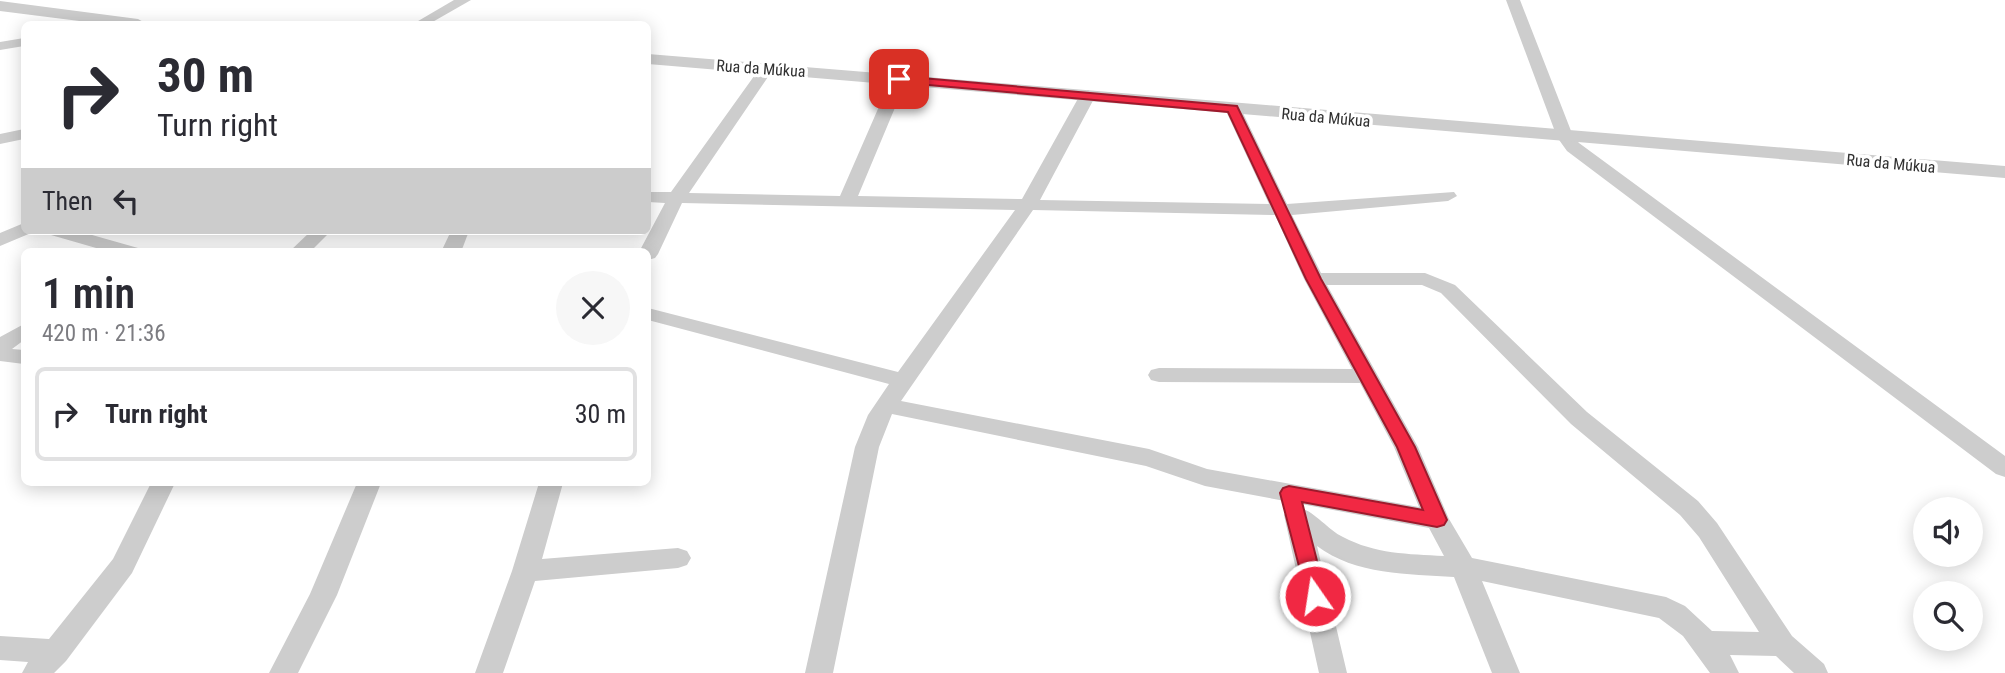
<!DOCTYPE html>
<html lang="en">
<head>
<meta charset="utf-8">
<style>
  body { margin:0; font-family:"Roboto Condensed",sans-serif; background:#f7f7f7; color:#2b2b33; height:100vh; display:flex; flex-direction:column; font-size:26px; white-space:nowrap }
  * { box-sizing:border-box; margin:0 }
  p { font-size:23px; color:#7c7c81 }
  .icon { flex:none; width:38px; height:38px; fill:none; stroke:currentColor; stroke-width:2; stroke-linecap:round; stroke-linejoin:round }
  .map { position:relative; flex:1; overflow:hidden }
  .side { position:absolute; left:21px; top:248px; width:630px; height:238px; display:flex; flex-direction:column; background:#fff; border-radius:10px; box-shadow:0 4px 18px #0003 }
  .side>* { flex:none }
  .hud { position:absolute; left:21px; top:21px; width:630px; height:214px; border-radius:10px; box-shadow:0 4px 18px #0003; background:#fff; color:#2b2b33; overflow:hidden }
  .fabs { position:absolute; left:1913px; top:497px; display:grid; gap:14px }
  .fabs a { display:grid; place-items:center; width:70px; height:70px; border-radius:50%; background:#fff; box-shadow:0 4px 18px #0003; font-size:35px }
  .pin { position:absolute; display:grid; place-items:center; width:60px; height:60px; color:#fff; margin:-30px; border-radius:14px; box-shadow:0 4px 10px #0006 }
  .me { position:absolute; width:77px; margin:-38px; rotate:347deg; stroke-linejoin:round; filter:drop-shadow(0 0 5px #0008) }
  .turn { display:flex; align-items:center; gap:24px; height:147px; padding:0 21px; font-size:32px }
  .turn .icon { width:91px; height:91px; stroke-width:2.5 }
  .turn b { display:block; font-size:49px; line-height:60px }
  .then { display:flex; align-items:center; height:66px; padding:0 21px; background:#0003; gap:14px; font-size:26px }
  .round { display:grid; place-items:center; flex:none; width:74px; height:74px; border-radius:37px; background:#f7f7f7 }
  .headline { display:flex; align-items:center; justify-content:space-between; height:119px; padding:0 21px }
  h1 { font-size:42px; font-weight:600; line-height:52px }
  ul { padding:0; list-style:none }
  li { display:flex; align-items:center; gap:21px; height:94px; margin:0 14px 10px; padding:0 7px; border:4px solid #e1e1e2; border-radius:10px }
  li div { flex:1 }
  li b { display:block; font-size:26px }
  li em { font-style:normal }
  .map>svg:first-child { display:block }
</style>
</head>
<body>
<div class="map">
<svg width="2005" height="673" viewBox="0 0 2005 673">
  <rect width="100%" height="100%" fill="#fff"/>
  <g fill="none" stroke-linecap="round" stroke-linejoin="round">
    <g fill="#cdcdcd" fill-rule="evenodd">
      <polygon points="454,0 471,0 429,24 413,24"/>
      <polygon points="1506,0 1520,0 1573,136 1579,143 2005,456 2005,477 1996,474 1567,151 1557,137"/>
      <polygon points="24,38 24,46 0,50 0,42"/>
      <path d="M767,64L774,68L689,193L840,196L891,79L899,74L907,79L858,196L1022,199L1080,95L1088,90L1096,95L1040,200L1269,204L1225,109L1233,104L1241,109L1287,204L1454,192L1457,196L1448,201L1292,215L1321,273H1425L1455,285L1587,412L1698,501L1717,523L1792,636L1824,664L1828,673H1794L1776,656L1730,655L1739,673H1710L1683,636L1659,618L1482,581L1520,673H1492L1454,577C1409,574 1355,575 1317,546L1347,673H1319L1284,515L1288,508C1309,502 1324,528 1343,537C1375,554 1408,554 1444,556L1429,528L1205,486L1146,466L892,414L879,447L833,673H805L855,447L868,415L889,384L648,320V308L898,372L1015,210L682,203L658,254L655,258L648,260V252H639L665,203L648,202V192H671L762,65ZM1033,210L1275,215L1304,279L1352,369L1159,368L1151,370L1148,375L1151,380L1159,382L1360,383L1394,447L1419,507L1207,469L1149,449L901,401ZM1327,285H1422L1441,293L1571,424L1680,515L1699,537L1759,632L1712,631L1685,606L1666,597L1472,558L1449,519L1418,447Z"/>
      <polygon points="24,129 24,139 0,144 0,134"/>
      <polygon points="24,223 24,231 32,231 31,233 0,246 0,233"/>
      <polygon points="49,231 78,231 138,248 141,252 110,252 51,235"/>
      <polygon points="311,231 331,231 310,252 289,252"/>
      <polygon points="451,231 469,231 461,252 441,252"/>
      <polygon points="24,324 24,340 12,349 24,350 24,364 0,361 0,337"/>
      <polygon points="151,483 175,483 132,573 66,661 54,673 22,673 28,662 0,660 0,636 49,639 113,559"/>
      <polygon points="357,483 381,483 337,595 298,673 269,673 310,594"/>
      <polygon points="539,483 563,483 542,559 678,548 687,551 691,558 687,565 678,568 535,581 503,673 475,673 512,571"/>
    </g>
    <g fill="#cdcdcd" fill-rule="evenodd">
      <polygon points="0,1 138,19 147,24 103,24 0,11"/>
      <polygon points="648,54 2005,166 2005,178 648,64"/>
    </g>
  </g>
  <polygon fill="#f12843" stroke="#9d1a2c" stroke-width="2" points="899,76 1237,106 1321,279 1415,447 1447,520 1444,525 1437,527 1302,502 1326,596 1323,601 1315,604 1308,601 1280,493 1283,488 1289,486 1423,510 1397,447 1306,279 1228,112 895,82 893,79"/>
  <g text-anchor="middle" stroke-width="7" stroke-linejoin="round" paint-order="stroke">
    <g font-size="16" fill="#303030" stroke="#fff">
      <text transform="translate(761 68) rotate(4)" y="6">Rua da Múkua</text>
      <text transform="translate(1326 117) rotate(5)" y="6">Rua da Múkua</text>
      <text transform="translate(1891 163) rotate(5)" y="6">Rua da Múkua</text>
    </g>
  </g>
</svg>
<div class="fabs">
<a><svg class="icon" aria-label="sound" viewBox="0 0 24 24"><path d="M4 9h4l5-4v14l-5-4H4zM17 9q2 3 0 6"/></svg></a>
<a><svg class="icon" aria-label="search" viewBox="0 0 24 24"><circle cx="10" cy="10" r="6"/><path d="M15 15l6 6"/></svg></a>
</div>
<div class="pin" style="left:899px;top:79px;background:#d93025"><svg class="icon" aria-label="arrive" viewBox="0 0 24 24"><path d="M6 21V4h12l-3 4 3 4H6"/></svg></div>
<svg class="me" style="left:1315px;top:596px" viewBox="-20 -20 40 40"><circle r="17" fill="#f12843" stroke="#fff" stroke-width="3"/><path d="M0-11L8 9 0 5-8 9z" fill="#fff"/></svg>
<div class="hud">
<div class="turn"><svg class="icon" aria-label="right" viewBox="0 0 24 24"><path d="M7 20v-9h11M14 6l5 5-5 5"/></svg><div><b>30 m</b>Turn right</div></div>
<div class="then">Then<svg class="icon" aria-label="left" viewBox="0 0 24 24"><path d="M17 20v-9H6M10 6l-5 5 5 5"/></svg></div>
</div>
<section class="side">
<div class="headline"><div><h1>1 min</h1><p>420 m · 21:36</p></div><a class="round"><svg class="icon" aria-label="close" viewBox="0 0 24 24"><path d="M6 6l12 12M18 6L6 18"/></svg></a></div>
<ul>
<li><svg class="icon" aria-label="right" viewBox="0 0 24 24"><path d="M7 20v-9h11M14 6l5 5-5 5"/></svg><div><b>Turn right</b></div><em>30 m</em></li>
</ul>
</section>
</div>
</body>
</html>
